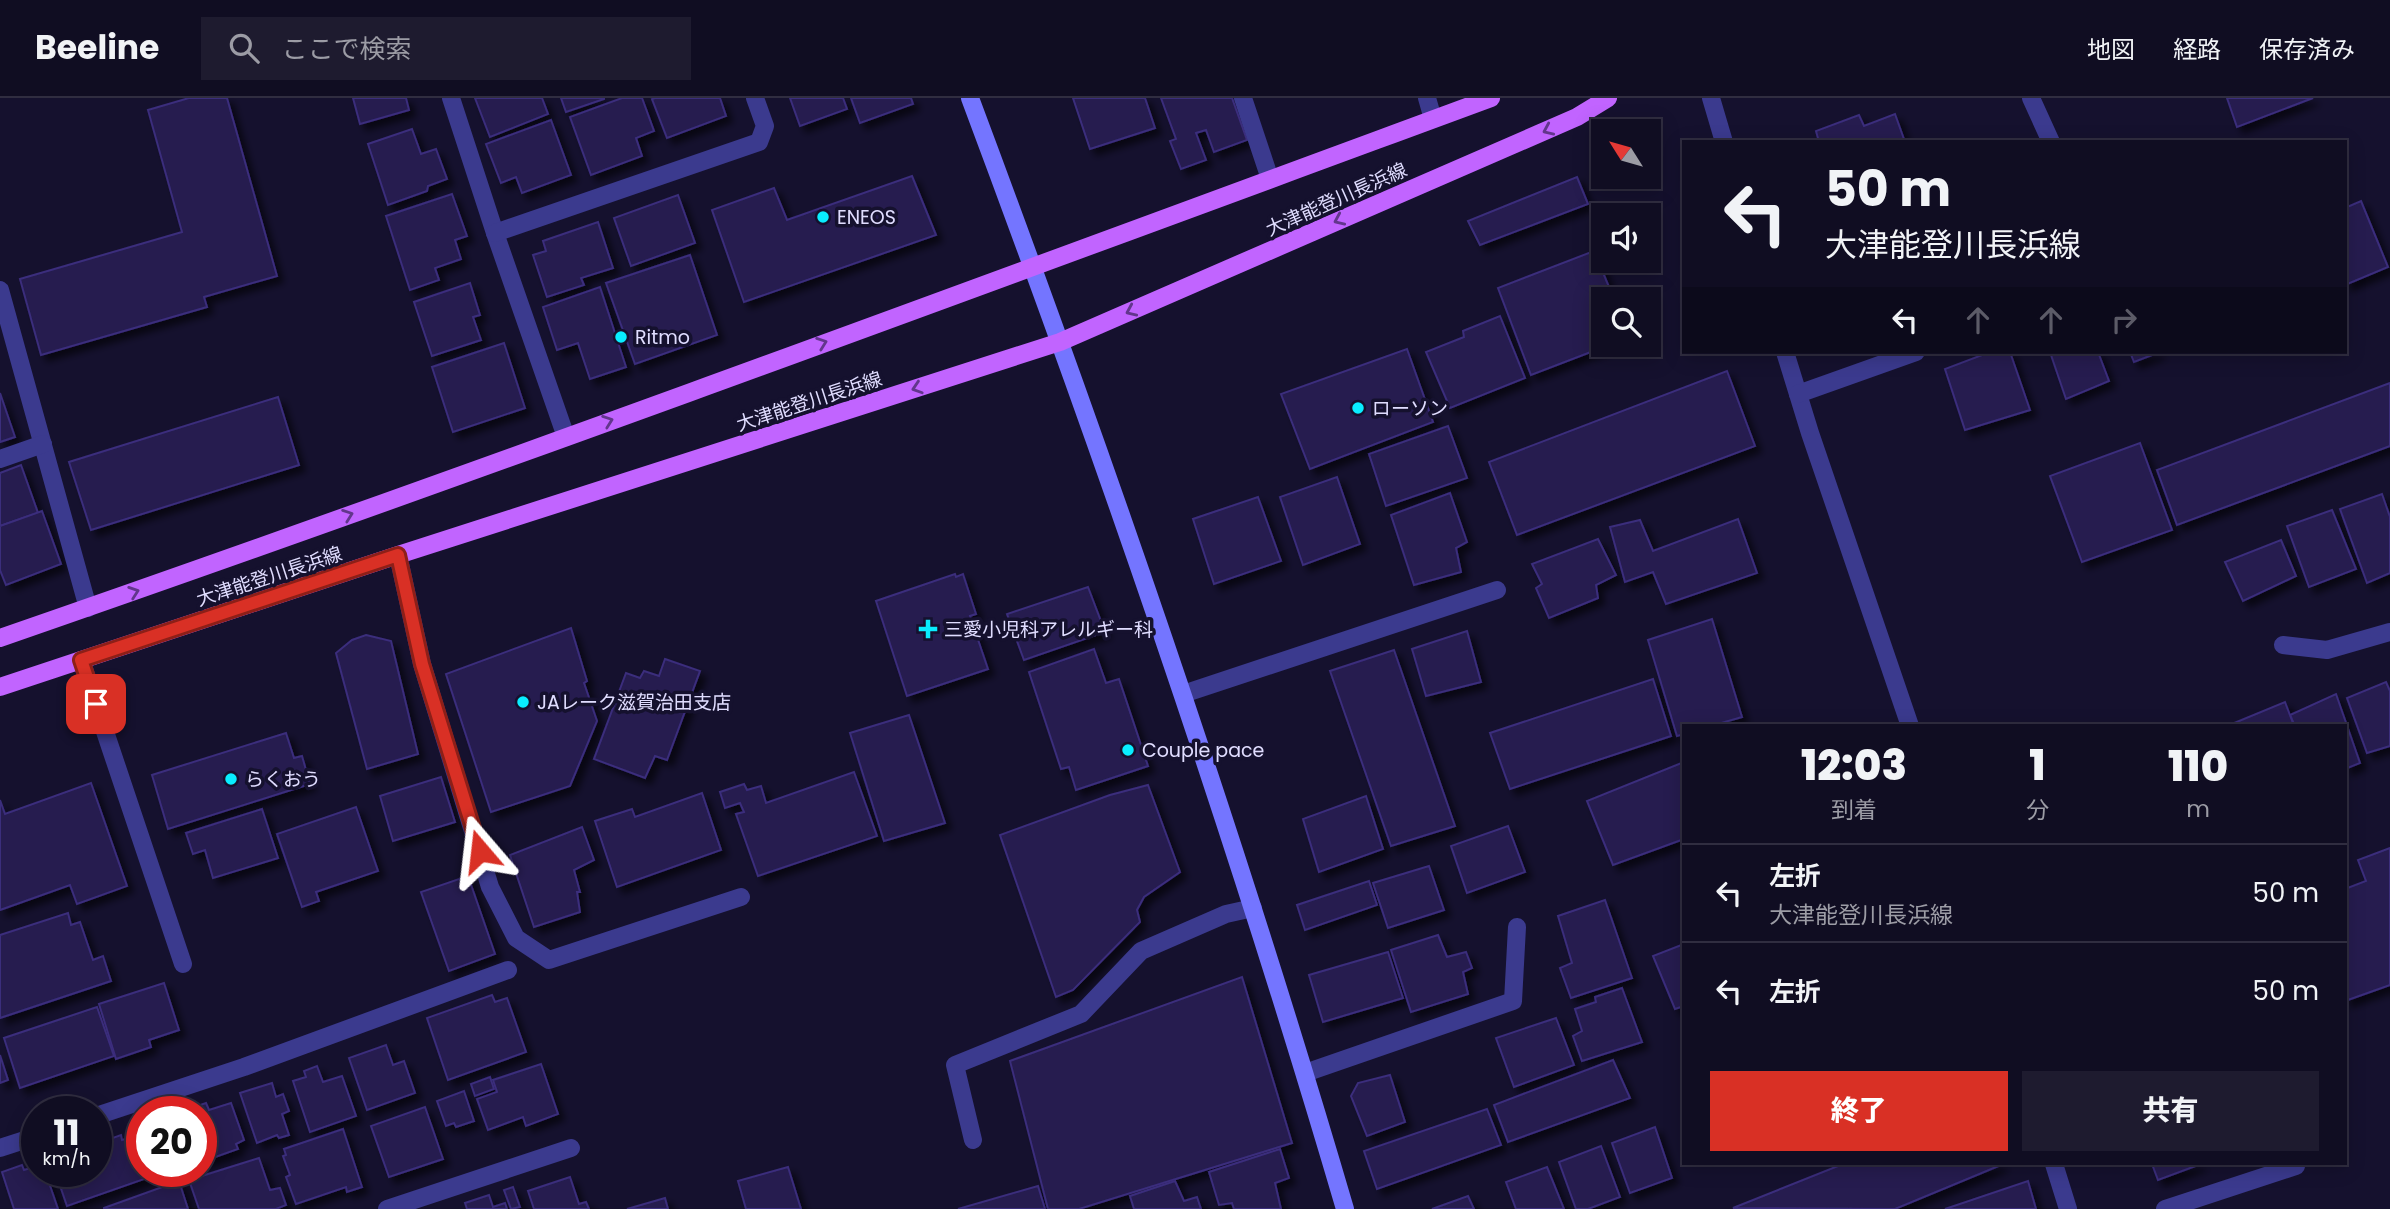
<!DOCTYPE html>
<html lang="ja">
<head>
<meta charset="utf-8">
<style>
  body { margin:0; font-family:Poppins,"Noto Sans JP",sans-serif; background:#1e1b2f; color:#f1f3f6; height:100vh; display:flex; flex-direction:column; font-size:26px; white-space:nowrap }
  * { box-sizing:border-box; margin:0 }
  p { font-size:23px; color:#9c9ca5 }
  .icon { flex:none; width:38px; height:38px; fill:none; stroke:currentColor; stroke-width:2; stroke-linecap:round; stroke-linejoin:round }
  .map { position:relative; flex:1; overflow:hidden }
  .drawer { position:absolute; left:1682px; top:626px; width:665px; height:441px; display:flex; flex-direction:column; background:#100d22; border-radius:0px; box-shadow:0 4px 18px #0003,0 0 0 2px #302d40 }
  .drawer>* { flex:none }
  .banner { position:absolute; left:1682px; top:42px; width:665px; height:214px; border-radius:0px; box-shadow:0 4px 18px #0003,0 0 0 2px #302d40; background:#100d22; color:#f1f3f6; overflow:hidden }
  .needle { width:46px; rotate:307deg }
  .tools { position:absolute; left:1591px; top:21px; display:grid; gap:14px }
  .tools a { display:grid; place-items:center; width:70px; height:70px; border-radius:0px; background:#100d22; box-shadow:0 4px 18px #0003,0 0 0 2px #302d40; font-size:35px }
  .speed { position:absolute; left:21px; top:998px; display:flex; gap:14px; font-size:35px; font-weight:700; text-align:center }
  .speed>* { display:grid; place-content:center; width:91px; height:91px; border-radius:50%; background:#100d22; box-shadow:0 4px 18px #0003,0 0 0 2px #302d40; line-height:1 }
  .speed small { font-size:18px; font-weight:400 }
  .speed .limit { border:10px solid #d22; background:#fff; color:#111 }
  .pin { position:absolute; display:grid; place-items:center; width:60px; height:60px; color:#fff; margin:-30px; border-radius:14px; box-shadow:0 4px 10px #0006 }
  .me { position:absolute; width:77px; margin:-38px; rotate:343deg; stroke-linejoin:round; filter:drop-shadow(0 0 5px #0008) }
  .turn { display:flex; align-items:center; gap:24px; height:147px; padding:0 28px; font-size:32px }
  .turn .icon { width:91px; height:91px; stroke-width:2.5 }
  .turn b { display:block; font-size:49px; line-height:60px }
  .lanes { display:flex; align-items:center; height:66px; padding:0 28px; background:#0003; justify-content:center; gap:35px; direction:ltr }
  .lanes .off { opacity:.35 }
  .eta { display:flex; justify-content:space-evenly; align-items:center; height:119px; text-align:center }
  .eta b { font-size:42px; font-weight:800; line-height:49px }
  .button { display:flex; gap:14px; margin-top:auto; padding:14px 28px }
  .button a { flex:1; height:80px; border-radius:0px; background:#d93025; color:#fff; font-size:28px; font-weight:800; line-height:80px; text-align:center }
  .button a+a { background:#1e1b2f; color:#f1f3f6 }
  ul { padding:0; list-style:none }
  li { display:flex; align-items:center; gap:21px; height:98px; padding:0 28px; border-top:2px solid #302d40 }
  li div { flex:1 }
  li b { display:block; font-size:26px }
  li em { font-style:normal }
  header { display:flex; align-items:center; gap:42px; box-sizing:border-box; height:98px; padding:0 35px; background:#100d22; border-bottom:2px solid #302d40 }
  header strong { font-size:33px }
  nav { display:flex; gap:38px; margin-inline-start:auto; font-size:24px }
  .search { width:490px; height:63px; background:#1e1b2f; display:flex; align-items:center; gap:18px; box-sizing:border-box; padding:0 24px; border-radius:0px; color:#9c9ca5; font-size:26px }
  .map>svg:first-child { display:block }
</style>
</head>
<body>
<header>
<strong>Beeline</strong>
<div class="search"><svg class="icon" aria-label="search" viewBox="0 0 24 24"><circle cx="10" cy="10" r="6"/><path d="M15 15l6 6"/></svg>ここで検索</div>
<nav><a>地図</a><a>経路</a><a>保存済み</a></nav>
</header>
<div class="map">
<svg width="2390" height="1111" viewBox="0 0 2390 1111">
  <defs>
    <filter id="shadow"><feDropShadow dx="6" dy="6" stdDeviation="3.5" flood-color="#0009"/></filter>
  </defs>
  <rect width="100%" height="100%" fill="#15112e"/>
  <g fill="#251c4f" stroke="#3b2d7c" stroke-width="2" filter="url(#shadow)">
    <polygon points="189,0 227,0 277,178 204,199 207,209 41,257 20,181 182,134 148,12"/>
    <polygon points="353,0 406,0 409,12 360,26"/>
    <polygon points="475,0 542,0 548,16 490,39"/>
    <polygon points="561,0 604,0 604,1 566,14"/>
    <polygon points="622,0 642,0 654,33 636,40 642,58 591,77 570,19"/>
    <polygon points="655,0 720,0 726,18 667,40 652,1"/>
    <polygon points="790,0 843,0 847,11 800,28"/>
    <polygon points="851,0 911,0 913,6 860,25"/>
    <polygon points="1073,0 1145,0 1155,30 1090,51"/>
    <polygon points="1161,0 1232,0 1247,42 1214,54 1206,32 1196,35 1206,62 1181,71 1170,43 1176,41"/>
    <polygon points="2227,0 2313,0 2237,29"/>
    <polygon points="1895,16 1905,44 1819,44 1816,33 1859,17 1864,28"/>
    <polygon points="551,22 571,77 522,95 516,79 501,85 486,46"/>
    <polygon points="412,31 421,56 436,51 447,81 428,88 427,93 388,107 368,46"/>
    <polygon points="912,78 936,137 744,204 712,112 774,90 787,122"/>
    <polygon points="1577,79 1588,106 1480,147 1468,123"/>
    <polygon points="452,96 467,138 455,142 461,161 435,170 439,182 410,192 386,118"/>
    <polygon points="678,97 695,145 631,168 614,120"/>
    <polygon points="2361,103 2388,169 2345,187 2345,110"/>
    <polygon points="598,124 613,170 581,180 584,187 547,199 533,157 546,153 543,143"/>
    <polygon points="1594,153 1614,201 1603,201 1603,247 1609,247 1531,277 1498,190"/>
    <polygon points="690,157 717,237 635,266 606,185"/>
    <polygon points="470,185 480,217 473,219 481,242 432,258 414,204"/>
    <polygon points="600,189 626,269 590,281 578,245 557,252 543,209"/>
    <polygon points="1500,218 1525,280 1450,310 1426,254 1464,239 1463,233"/>
    <polygon points="504,245 525,310 453,334 432,269"/>
    <polygon points="1407,251 1433,324 1310,371 1281,296"/>
    <polygon points="1990,254 2010,254 2030,312 1965,332 1945,271"/>
    <polygon points="2050,254 2098,254 2109,283 2066,301"/>
    <polygon points="2130,254 2160,254 2134,264"/>
    <polygon points="1727,273 1755,348 1517,437 1489,364"/>
    <polygon points="2390,285 2390,348 2177,427 2157,372"/>
    <polygon points="0,295 15,339 0,344"/>
    <polygon points="278,299 299,367 91,432 69,364"/>
    <polygon points="1448,328 1467,380 1386,408 1369,356"/>
    <polygon points="2140,345 2172,432 2082,464 2050,378"/>
    <polygon points="21,367 38,415 0,428 0,375"/>
    <polygon points="1337,379 1360,446 1303,467 1280,399"/>
    <polygon points="1450,395 1467,444 1456,450 1461,474 1414,487 1391,417"/>
    <polygon points="2382,396 2390,419 2390,475 2367,485 2340,411"/>
    <polygon points="1258,399 1281,463 1214,486 1193,421"/>
    <polygon points="2332,412 2356,471 2309,489 2287,428"/>
    <polygon points="42,413 61,466 6,487 0,472 0,428"/>
    <polygon points="1738,421 1757,475 1666,506 1653,474 1625,484 1610,429 1640,422 1653,453"/>
    <polygon points="1598,441 1616,477 1596,487 1598,500 1549,520 1536,490 1542,486 1532,466"/>
    <polygon points="2281,442 2296,478 2243,503 2225,464"/>
    <polygon points="955,476 956,479 963,476 976,516 970,518 988,571 907,598 876,503"/>
    <polygon points="1088,489 1105,534 1024,562 1007,516"/>
    <polygon points="1712,521 1742,619 1711,628 1684,628 1684,636 1677,638 1648,542"/>
    <polygon points="571,530 587,583 584,585 597,623 570,688 491,714 446,576"/>
    <polygon points="1467,533 1481,584 1426,598 1412,551"/>
    <polygon points="366,537 391,543 418,656 367,671 336,555 352,542"/>
    <polygon points="1094,551 1106,585 1119,581 1148,668 1076,692 1069,669 1061,671 1029,574"/>
    <polygon points="1394,552 1455,728 1391,748 1330,573"/>
    <polygon points="665,561 700,573 667,662 655,658 645,680 594,661 626,575 640,580 644,573 659,578"/>
    <polygon points="1653,581 1671,638 1510,691 1490,635"/>
    <polygon points="2386,584 2390,593 2390,648 2367,655 2347,600"/>
    <polygon points="2336,596 2360,665 2345,671 2345,628 2295,628 2290,617"/>
    <polygon points="2285,604 2294,628 2227,628"/>
    <polygon points="909,617 945,725 884,743 850,635"/>
    <polygon points="286,635 294,660 302,658 310,686 168,731 152,677"/>
    <polygon points="1684,664 1684,741 1613,767 1587,703"/>
    <polygon points="854,674 877,738 758,778 736,716 744,714 740,705 725,710 720,694 744,686 747,692 761,688 766,705"/>
    <polygon points="441,679 455,724 393,743 380,698"/>
    <polygon points="91,685 127,788 77,806 70,787 0,812 0,702 5,716"/>
    <polygon points="1148,687 1180,774 1144,799 1137,812 1140,824 1073,892 1056,899 1000,737 1110,697"/>
    <polygon points="702,695 721,752 617,789 595,723 632,711 635,719"/>
    <polygon points="1366,698 1383,751 1319,774 1303,721"/>
    <polygon points="356,709 378,773 316,794 319,803 302,809 277,736"/>
    <polygon points="262,711 278,760 213,780 205,752 193,756 186,735"/>
    <polygon points="1508,728 1525,774 1467,795 1451,748"/>
    <polygon points="582,729 594,762 574,772 580,794 577,794 580,814 534,829 510,757"/>
    <polygon points="2390,750 2390,887 2345,903 2345,791 2366,783 2358,762"/>
    <polygon points="1429,768 1444,812 1388,830 1373,785"/>
    <polygon points="468,778 495,856 449,873 421,794"/>
    <polygon points="1369,783 1377,807 1305,832 1297,807"/>
    <polygon points="1605,802 1632,880 1571,900 1560,870 1572,865 1558,818"/>
    <polygon points="68,815 71,827 80,824 93,862 103,858 111,883 0,920 0,837"/>
    <polygon points="1438,837 1447,859 1466,854 1472,870 1463,874 1468,896 1411,914 1391,852"/>
    <polygon points="1684,846 1684,908 1675,911 1653,858"/>
    <polygon points="1388,854 1403,900 1323,924 1309,877"/>
    <polygon points="1242,879 1292,1045 1079,1111 1048,1111 1010,963"/>
    <polygon points="164,885 179,932 149,942 151,949 116,961 99,906"/>
    <polygon points="1622,890 1642,944 1582,963 1573,938 1582,933 1575,911 1596,904 1595,899"/>
    <polygon points="492,897 495,904 507,900 526,954 448,982 427,920"/>
    <polygon points="97,909 114,958 20,990 4,940"/>
    <polygon points="1556,920 1574,967 1514,989 1496,940"/>
    <polygon points="386,947 393,967 404,963 415,995 367,1012 349,960"/>
    <polygon points="0,957 8,982 0,985"/>
    <polygon points="1613,962 1630,1000 1508,1044 1494,1007"/>
    <polygon points="541,966 558,1016 526,1028 523,1019 488,1032 477,1001 497,994 493,982"/>
    <polygon points="317,968 323,984 342,978 356,1018 310,1034 293,983 306,979 304,973"/>
    <polygon points="1390,977 1405,1024 1367,1038 1351,998 1358,985"/>
    <polygon points="490,979 494,991 475,998 471,986"/>
    <polygon points="272,985 276,999 283,996 289,1013 282,1016 289,1037 279,1040 277,1037 257,1045 240,995"/>
    <polygon points="464,993 474,1023 456,1029 454,1025 446,1028 437,1003"/>
    <polygon points="206,1005 209,1012 231,1005 244,1042 236,1046 238,1051 201,1064 201,1013 183,1013"/>
    <polygon points="425,1009 443,1061 389,1079 371,1028"/>
    <polygon points="1487,1011 1501,1047 1377,1091 1364,1053"/>
    <polygon points="1655,1029 1672,1080 1630,1095 1612,1045"/>
    <polygon points="343,1031 362,1089 347,1094 346,1089 296,1106 286,1079 290,1077 283,1058 286,1057 284,1051"/>
    <polygon points="121,1037 122,1042 136,1038 142,1054 142,1073 148,1073 150,1079 67,1108 55,1073 96,1073 96,1046"/>
    <polygon points="1601,1048 1620,1099 1588,1111 1576,1111 1559,1064"/>
    <polygon points="1280,1051 1289,1080 1275,1085 1281,1111 1234,1111 1232,1105 1219,1107 1209,1074"/>
    <polygon points="259,1060 270,1092 280,1090 286,1107 276,1111 199,1111 189,1082"/>
    <polygon points="1843,1066 2001,1066 2001,1067 1895,1111 1733,1110"/>
    <polygon points="2152,1066 2201,1066 2158,1082"/>
    <polygon points="22,1067 24,1072 37,1068 37,1073 45,1073 58,1111 14,1111 2,1074"/>
    <polygon points="788,1069 801,1111 746,1111 738,1083"/>
    <polygon points="1547,1069 1564,1111 1516,1111 1506,1084"/>
    <polygon points="570,1079 579,1106 586,1104 589,1111 534,1111 528,1093"/>
    <polygon points="179,1083 188,1111 104,1111 104,1110"/>
    <polygon points="1175,1083 1184,1103 1197,1099 1201,1111 1134,1111 1130,1098"/>
    <polygon points="2028,1083 2036,1111 1945,1111"/>
    <polygon points="1038,1088 1045,1111 958,1111"/>
    <polygon points="513,1089 520,1109 511,1111 504,1092"/>
    <polygon points="489,1097 493,1109 505,1105 507,1111 467,1111 465,1105"/>
    <polygon points="1468,1098 1474,1111 1432,1111"/>
    <polygon points="665,1100 668,1111 627,1111"/>
  </g>
  <g fill="none" stroke-linecap="round" stroke-linejoin="round">
    <g stroke="#3b3a8e" stroke-width="18">
      <polyline points="1243,0 1270,81"/>
      <polyline points="1427,0 1433,21"/>
      <polyline points="0,192 88,510"/>
      <polyline points="0,361 43,346"/>
      <polyline points="398,457 422,566 490,789 516,840 549,862 741,799"/>
      <polyline points="96,1018 244,969 508,872"/>
      <polyline points="0,1050 37,1038"/>
      <polyline points="387,1111 571,1050"/>
      <polyline points="2165,1111 2296,1068"/>
    </g>
    <g stroke="#3b3a8e" stroke-width="18">
      <polyline points="451,0 495,135 566,339"/>
      <polyline points="1711,0 1724,44"/>
      <polyline points="2031,0 2051,44"/>
      <polyline points="495,135 759,44 765,28 755,0"/>
      <polyline points="1785,254 1810,335 1910,628"/>
      <polyline points="1798,296 1916,254"/>
      <polyline points="2283,547 2327,552 2390,534"/>
      <polyline points="81,562 183,866"/>
      <polyline points="1183,596 1497,492"/>
      <polyline points="1305,975 1513,903 1517,829"/>
      <polyline points="973,1042 955,967 1081,916 1141,853 1226,816 1253,810"/>
      <polyline points="2054,1066 2068,1111"/>
    </g>
    <path stroke="#7475ff" stroke-width="18" d="M970,0C1107,366 1235,736 1345,1111"/>
    <g stroke="#c164ff" stroke-width="18">
      <path d="M0,540C499,367 995,183 1491,0"/>
      <polyline points="0,589 398,457 1060,244 1577,19 1608,0"/>
    </g>
  </g>
  <defs><path id="oneway-chevron" d="M-2-3.5L2.5 0L-2 3.5" fill="none" stroke-width="1.6" stroke-linecap="round" stroke-linejoin="round" transform="scale(1.75)"/></defs>
  <g stroke="#62368c">
    <use href="#oneway-chevron" transform="translate(1548 32) rotate(156)"/>
    <use href="#oneway-chevron" transform="translate(1339 122) rotate(156)"/>
    <use href="#oneway-chevron" transform="translate(1131 213) rotate(156)"/>
    <use href="#oneway-chevron" transform="translate(822 245) rotate(-20)"/>
    <use href="#oneway-chevron" transform="translate(917 290) rotate(162)"/>
    <use href="#oneway-chevron" transform="translate(608 323) rotate(-20)"/>
    <use href="#oneway-chevron" transform="translate(348 417) rotate(-20)"/>
    <use href="#oneway-chevron" transform="translate(134 494) rotate(-19)"/>
  </g>
  <g fill="none" stroke-linecap="round" stroke-linejoin="round">
    <g stroke="#8d1f18" stroke-width="18">
      <polyline id="route" points="96,606 81,562 398,457 422,566 480,753"/>
    </g>
    <use href="#route" stroke="#d93025" stroke-width="12"/>
  </g>
  <g fill="#09edff" stroke="#15112e" stroke-width="2.5">
    <circle cx="823" cy="119" r="7"/>
    <circle cx="621" cy="239" r="7"/>
    <circle cx="1358" cy="310" r="7"/>
    <path d="M924.5 520.5h7v7h7v7h-7v7h-7v-7h-7v-7h7z"/>
    <circle cx="523" cy="604" r="7"/>
    <circle cx="1128" cy="652" r="7"/>
    <circle cx="231" cy="681" r="7"/>
  </g>
  <g text-anchor="middle" stroke-width="7" stroke-linejoin="round" paint-order="stroke">
    <g font-size="19" fill="#e0ddff" stroke="#15112e">
      <text transform="translate(1336 101) rotate(-24)" y="7">大津能登川長浜線</text>
      <text transform="translate(809 303) rotate(-18)" y="7">大津能登川長浜線</text>
      <text transform="translate(269 478) rotate(-18)" y="7">大津能登川長浜線</text>
    </g>
    <g font-size="19" fill="#e0ddff" stroke="#15112e" text-anchor="start">
      <text x="837" y="126">ENEOS</text>
      <text x="635" y="246">Ritmo</text>
      <text x="1372" y="317">ローソン</text>
      <text x="944" y="538">三愛小児科アレルギー科</text>
      <text x="537" y="611">JAレーク滋賀治田支店</text>
      <text x="1142" y="659">Couple pace</text>
      <text x="245" y="688">らくおう</text>
    </g>
  </g>
</svg>
<div class="tools">
<a><svg class="needle" viewBox="-14 -14 28 28"><path d="M0-13l5 13h-10z" fill="#e53935"/><path d="M0 13l5-13h-10z" fill="#9c9ca5"/></svg></a>
<a><svg class="icon" aria-label="sound" viewBox="0 0 24 24"><path d="M4 9h4l5-4v14l-5-4H4zM17 9q2 3 0 6"/></svg></a>
<a><svg class="icon" aria-label="search" viewBox="0 0 24 24"><circle cx="10" cy="10" r="6"/><path d="M15 15l6 6"/></svg></a>
</div>
<div class="speed"><div>11<small>km/h</small></div><div class="limit">20</div></div>
<div class="pin" style="left:96px;top:606px;background:#d93025"><svg class="icon" aria-label="arrive" viewBox="0 0 24 24"><path d="M6 21V4h12l-3 4 3 4H6"/></svg></div>
<svg class="me" style="left:480px;top:753px" viewBox="-20 -20 40 40"><path d="M0-17L14 15 0 8-14 15z" fill="#d93025" stroke="#fff" stroke-width="4"/></svg>
<div class="banner">
<div class="turn"><svg class="icon" aria-label="left" viewBox="0 0 24 24"><path d="M17 20v-9H6M10 6l-5 5 5 5"/></svg><div><b>50 m</b>大津能登川長浜線</div></div>
<div class="lanes"><svg class="icon" aria-label="left" viewBox="0 0 24 24"><path d="M17 20v-9H6M10 6l-5 5 5 5"/></svg><svg class="icon off" aria-label="ahead" viewBox="0 0 24 24"><path d="M12 20V5M6 11l6-6 6 6"/></svg><svg class="icon off" aria-label="ahead" viewBox="0 0 24 24"><path d="M12 20V5M6 11l6-6 6 6"/></svg><svg class="icon off" aria-label="right" viewBox="0 0 24 24"><path d="M7 20v-9h11M14 6l5 5-5 5"/></svg></div>
</div>
<section class="drawer">
<div class="eta">
<div><b>12:03</b><p>到着</p></div>
<div><b>1</b><p>分</p></div>
<div><b>110</b><p>m</p></div>
</div>
<ul>
<li><svg class="icon" aria-label="left" viewBox="0 0 24 24"><path d="M17 20v-9H6M10 6l-5 5 5 5"/></svg><div><b>左折</b><p>大津能登川長浜線</p></div><em>50 m</em></li>
<li><svg class="icon" aria-label="left" viewBox="0 0 24 24"><path d="M17 20v-9H6M10 6l-5 5 5 5"/></svg><div><b>左折</b></div><em>50 m</em></li>
</ul>
<div class="button"><a>終了</a><a>共有</a></div>
</section>
</div>
</body>
</html>
